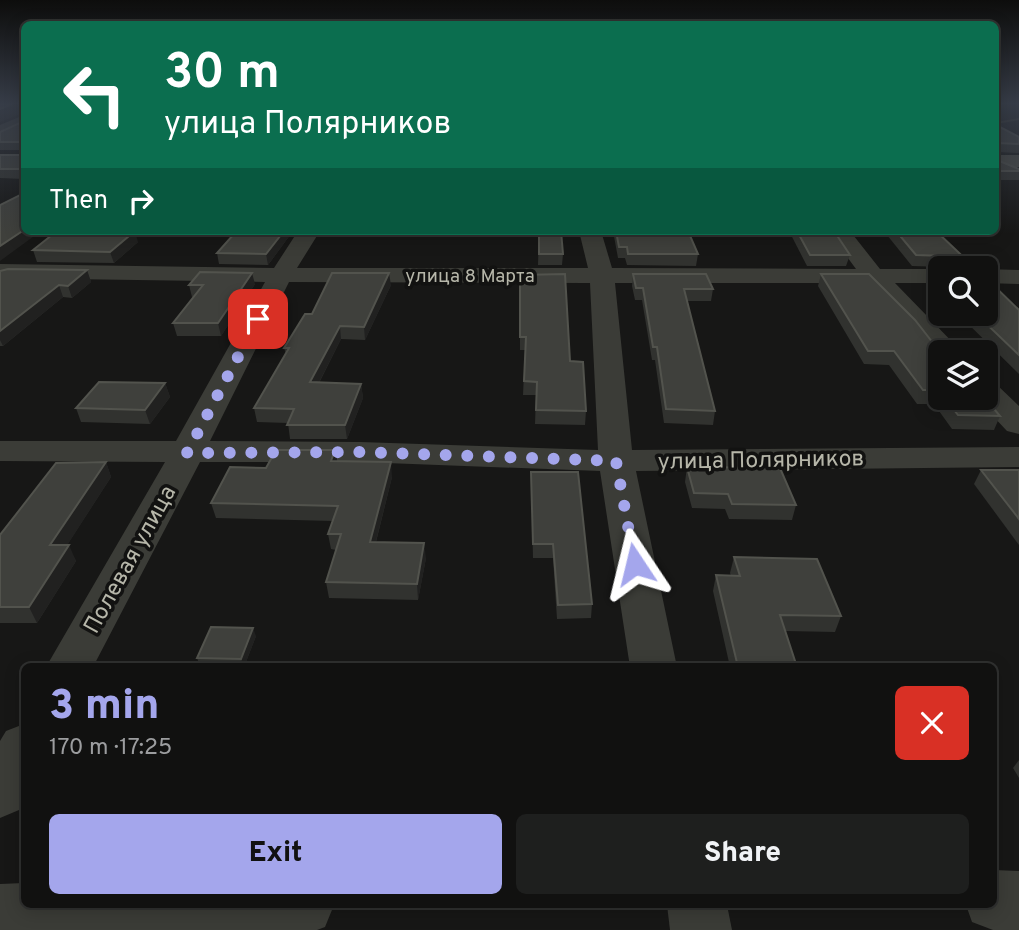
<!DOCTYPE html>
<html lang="en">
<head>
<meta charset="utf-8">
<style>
  body { margin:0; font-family:Overpass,sans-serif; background:#1e1f1e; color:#f1f3f6; height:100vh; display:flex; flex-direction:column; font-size:26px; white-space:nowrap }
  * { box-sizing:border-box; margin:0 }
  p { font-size:23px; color:#9c9d9f }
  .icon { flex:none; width:38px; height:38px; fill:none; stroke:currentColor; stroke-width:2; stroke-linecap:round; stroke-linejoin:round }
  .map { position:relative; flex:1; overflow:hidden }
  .sheet { position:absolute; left:21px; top:663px; width:976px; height:245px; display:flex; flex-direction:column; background:#111110; border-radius:10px; box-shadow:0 4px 18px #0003,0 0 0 2px #303130 }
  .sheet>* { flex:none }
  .hud { position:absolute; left:21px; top:21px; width:978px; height:214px; border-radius:10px; box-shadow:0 4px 18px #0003,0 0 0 2px #303130; background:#0b6e4f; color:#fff; overflow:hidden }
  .tools { position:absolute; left:928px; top:256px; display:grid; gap:14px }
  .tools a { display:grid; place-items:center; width:70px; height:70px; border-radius:10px; background:#111110; box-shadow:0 4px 18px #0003,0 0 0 2px #303130; font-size:35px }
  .pin { position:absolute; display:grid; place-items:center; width:60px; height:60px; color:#fff; margin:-30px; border-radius:14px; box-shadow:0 4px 10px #0006 }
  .me { position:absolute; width:77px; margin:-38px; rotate:350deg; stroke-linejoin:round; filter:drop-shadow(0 0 5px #0008) }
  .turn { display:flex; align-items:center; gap:24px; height:147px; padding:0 28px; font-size:32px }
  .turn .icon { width:91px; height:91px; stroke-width:2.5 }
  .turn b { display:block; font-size:49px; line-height:60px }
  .then { display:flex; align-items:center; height:66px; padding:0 28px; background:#0003; gap:14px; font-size:26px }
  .round { display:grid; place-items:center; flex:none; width:74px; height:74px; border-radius:10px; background:#1e1f1e }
  .overview { display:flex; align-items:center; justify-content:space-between; height:119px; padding:0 28px }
  h1 { font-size:42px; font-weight:800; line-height:52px; color:#a4a6ec }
  .primary-button { display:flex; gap:14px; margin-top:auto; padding:14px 28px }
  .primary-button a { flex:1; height:80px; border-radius:10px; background:#a4a6ec; color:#111; font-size:28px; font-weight:800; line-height:80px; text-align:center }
  .primary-button a+a { background:#1e1f1e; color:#f1f3f6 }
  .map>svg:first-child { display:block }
</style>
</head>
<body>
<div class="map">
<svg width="1019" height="930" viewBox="0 0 1019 930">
  <rect width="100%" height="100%" fill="#171716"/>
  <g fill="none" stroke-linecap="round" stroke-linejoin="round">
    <polygon fill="#3a372d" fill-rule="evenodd" points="1019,118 1019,120 996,124 996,122"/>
    <g fill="#3b3c37" fill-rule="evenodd">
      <polygon points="24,115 24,124 0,136 0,125"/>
      <path d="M298,231H320L297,268H588L579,231H601L612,268L856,269L828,231H850L880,269H940V283H895L962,352H940L938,358L867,283H615L632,450L1019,447V467L636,471L677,667H630L600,471L360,462H200L93,667H46L165,462L0,461V441H176L265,282L0,278V264L274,268ZM289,282L590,283L598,450L360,442L210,441Z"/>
      <polygon points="985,269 1019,270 1019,284 985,283"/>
      <polygon points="985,381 996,384 1019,406 1019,434 1007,431 975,397 985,397"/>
      <polygon points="24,724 24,799 19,810 0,818 0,741 6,731"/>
      <polygon points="994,870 1019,871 1019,930 993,930 972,922 966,905 994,905"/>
      <polygon points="24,883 24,905 334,905 325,927 317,930 0,930 0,884"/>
      <polygon points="667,905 727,905 732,930 670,930"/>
    </g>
    <rect fill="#4b4c45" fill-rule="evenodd" x="996" y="155" width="23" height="12"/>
  </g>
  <g fill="#31322f">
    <polygon points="24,121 24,179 0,178 0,155 23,155 23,150 0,150 0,132"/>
    <polygon points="996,125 1019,137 1019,153 998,152 997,160 1019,169 1019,180 996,180"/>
    <polygon points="293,231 268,265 219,264 217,253 239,233"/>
    <polygon points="539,231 563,254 562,265 538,265"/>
    <polygon points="613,231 688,231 698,254 696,266 627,265 625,258 618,258"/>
    <polygon points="789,231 834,231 850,255 846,266 807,266"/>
    <polygon points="888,231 936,231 975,268 912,266 887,235"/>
    <polygon points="138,242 114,263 37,262 33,250"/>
    <polygon points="87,270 91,282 72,298 63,297 3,346 0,346 0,271"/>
    <polygon points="940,273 940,296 929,286 933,274"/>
    <polygon points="633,274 713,289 711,301 687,301 715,411 713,425 664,423 655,360 652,360 642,300 635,300 632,286"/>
    <polygon points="821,274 940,352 940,397 984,397 1000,416 994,430 952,429 934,404 917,404 889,365 864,364 818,286"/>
    <polygon points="520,275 570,361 586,411 585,425 535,424 536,395 523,395 525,350 520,350"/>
    <polygon points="255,284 221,336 177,336 173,323 194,297 192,297 189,285"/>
    <polygon points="391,285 365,340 341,339 319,383 361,384 363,398 347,439 290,439 288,423 257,422 254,408 286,354 284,348 312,314"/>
    <polygon points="1019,310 1019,374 957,313 985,313"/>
    <polygon points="165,383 170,397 150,424 81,422 76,408"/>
    <polygon points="335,450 337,461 392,477 376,542 426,558 418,600 329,598 326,582 336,550 331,549 328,534 333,521 216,518 211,503 266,468"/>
    <polygon points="106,462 111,477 67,545 76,561 37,623 0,623 0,535"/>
    <polygon points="687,467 796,505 792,520 729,519 725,509 692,508 685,482"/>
    <polygon points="981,470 1019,470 1019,545 974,484"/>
    <polygon points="531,472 592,604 591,618 557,619 553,558 533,558"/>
    <polygon points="734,557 841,616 835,632 785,631 797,667 730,667 713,591 716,575 731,576 730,573"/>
    <polygon points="256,636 244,667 200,666 197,658"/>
    <polygon points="1019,760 1019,778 1013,768"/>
  </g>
  <g fill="#212120">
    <polygon points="12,104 20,104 23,113 0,122 0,109"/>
    <polygon points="24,230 24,231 41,231 0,261 0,246"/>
    <polygon points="135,231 138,242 114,263 110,252"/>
    <polygon points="284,231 293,231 268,265 266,254"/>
    <polygon points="87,270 91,282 72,298 68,286"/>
    <polygon points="252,273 255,284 221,336 218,323"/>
    <polygon points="389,273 391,285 365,340 364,327"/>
    <polygon points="59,285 63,297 3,346 0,340 0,331"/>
    <polygon points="340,326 341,339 312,396 310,382"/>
    <polygon points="165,383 170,397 150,424 145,410"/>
    <polygon points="361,384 363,398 347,439 345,425"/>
    <polygon points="335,450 338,465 331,461"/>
    <polygon points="106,462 111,477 57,561 50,545"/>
    <polygon points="391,462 392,477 372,557 370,542"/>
    <polygon points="424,543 426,558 418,600 417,584"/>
    <polygon points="69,545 76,561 37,623 29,607"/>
    <polygon points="253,628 256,636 244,667 241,659"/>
  </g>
  <g fill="#3f403c" stroke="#52534d" stroke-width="2">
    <polygon points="0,104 12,104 0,109"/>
    <polygon points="24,121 24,169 0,169 0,155 23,155 23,142 0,142 0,132"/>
    <polygon points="996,125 1019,137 1019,144 999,143 997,160 1019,169 1019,171 996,171"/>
    <polygon points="24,193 24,230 0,246 0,205"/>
    <polygon points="57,231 135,231 110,252 33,250"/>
    <polygon points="241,231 284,231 266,254 217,253 234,234 239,233"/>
    <polygon points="539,231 561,231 563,254 539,254"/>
    <polygon points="616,231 688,231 698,254 628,254 627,247 619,247"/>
    <polygon points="797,231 834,231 850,255 810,255"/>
    <polygon points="896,231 936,231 975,268 946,268 946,256 916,255"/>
    <polygon points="8,269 87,270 68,286 59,285 0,331 0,271"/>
    <polygon points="200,272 252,273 218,323 173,323 203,285 189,285"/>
    <polygon points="332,273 389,273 364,327 340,326 310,382 361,384 345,425 287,425 294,409 254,408 289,348 284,348 305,314 312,314"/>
    <polygon points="940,273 940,280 933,274"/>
    <polygon points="565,274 570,361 583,362 586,411 536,410 537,382 524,381 526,337 520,337 520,275"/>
    <polygon points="633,274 706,274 713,289 684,289 715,411 666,409 657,347 653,347 643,288 636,288"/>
    <polygon points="821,274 869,274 915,320 940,352 940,391 939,390 923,390 894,351 868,351"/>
    <polygon points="985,277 1019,310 1019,355 975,313 985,313"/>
    <polygon points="99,382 165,383 145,410 76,408"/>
    <polygon points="944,397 984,397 1000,416 958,415"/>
    <polygon points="276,450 335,450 331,461 391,462 370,542 424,543 417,584 326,582 341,534 328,534 338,506 211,503 230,467 266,468"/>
    <polygon points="106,462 50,545 69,545 29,607 0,607 0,535 56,463"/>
    <polygon points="687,467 780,468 796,505 732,504 728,494 694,493"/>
    <polygon points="981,470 1019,470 1019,519"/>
    <polygon points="531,472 578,472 592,604 558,605 553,544 533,544"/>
    <polygon points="734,557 817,559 841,616 780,615 797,667 738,667 716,575 740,576"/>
    <polygon points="211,627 253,628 241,659 197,658"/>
  </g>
  <linearGradient id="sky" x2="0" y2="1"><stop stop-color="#0d0d0c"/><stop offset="0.44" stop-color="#363c47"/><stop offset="1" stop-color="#363c47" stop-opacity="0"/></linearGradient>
  <rect width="1019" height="234" fill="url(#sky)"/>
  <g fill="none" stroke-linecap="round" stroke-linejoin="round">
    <polyline stroke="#a4a6ec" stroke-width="12" stroke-dasharray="0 21.6" points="258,319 187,453 360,452 616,461 635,564"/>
  </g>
  <g text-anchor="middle" stroke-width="7" stroke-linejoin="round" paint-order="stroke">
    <g font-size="19" fill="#b6b6a9" stroke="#121211">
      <text x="470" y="282">улица 8 Марта</text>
    </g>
    <g font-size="23" fill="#b6b6a9" stroke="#121211">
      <text transform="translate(761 459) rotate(-1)" y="8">улица Полярников</text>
      <text transform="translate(129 559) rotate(-61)" y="8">Полевая улица</text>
    </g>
  </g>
</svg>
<div class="tools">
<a><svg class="icon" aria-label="search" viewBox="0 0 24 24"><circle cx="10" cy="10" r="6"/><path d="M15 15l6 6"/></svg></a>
<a><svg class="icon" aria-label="layers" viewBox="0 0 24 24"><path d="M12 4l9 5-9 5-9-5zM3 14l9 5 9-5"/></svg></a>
</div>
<div class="pin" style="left:258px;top:319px;background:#d93025"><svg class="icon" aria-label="arrive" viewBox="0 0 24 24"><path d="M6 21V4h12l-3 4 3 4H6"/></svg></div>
<svg class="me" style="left:635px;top:564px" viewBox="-20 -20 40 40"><path d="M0-17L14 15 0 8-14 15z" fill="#a4a6ec" stroke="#fff" stroke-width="4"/></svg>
<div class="hud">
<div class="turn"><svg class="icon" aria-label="left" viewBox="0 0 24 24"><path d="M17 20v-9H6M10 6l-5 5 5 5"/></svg><div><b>30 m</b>улица Полярников</div></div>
<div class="then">Then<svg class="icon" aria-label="right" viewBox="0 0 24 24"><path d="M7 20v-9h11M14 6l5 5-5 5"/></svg></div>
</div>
<section class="sheet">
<div class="overview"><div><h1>3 min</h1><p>170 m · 17:25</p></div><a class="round" style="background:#d93025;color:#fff"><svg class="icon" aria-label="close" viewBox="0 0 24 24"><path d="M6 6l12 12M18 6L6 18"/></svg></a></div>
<div class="primary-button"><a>Exit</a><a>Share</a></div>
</section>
</div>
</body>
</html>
